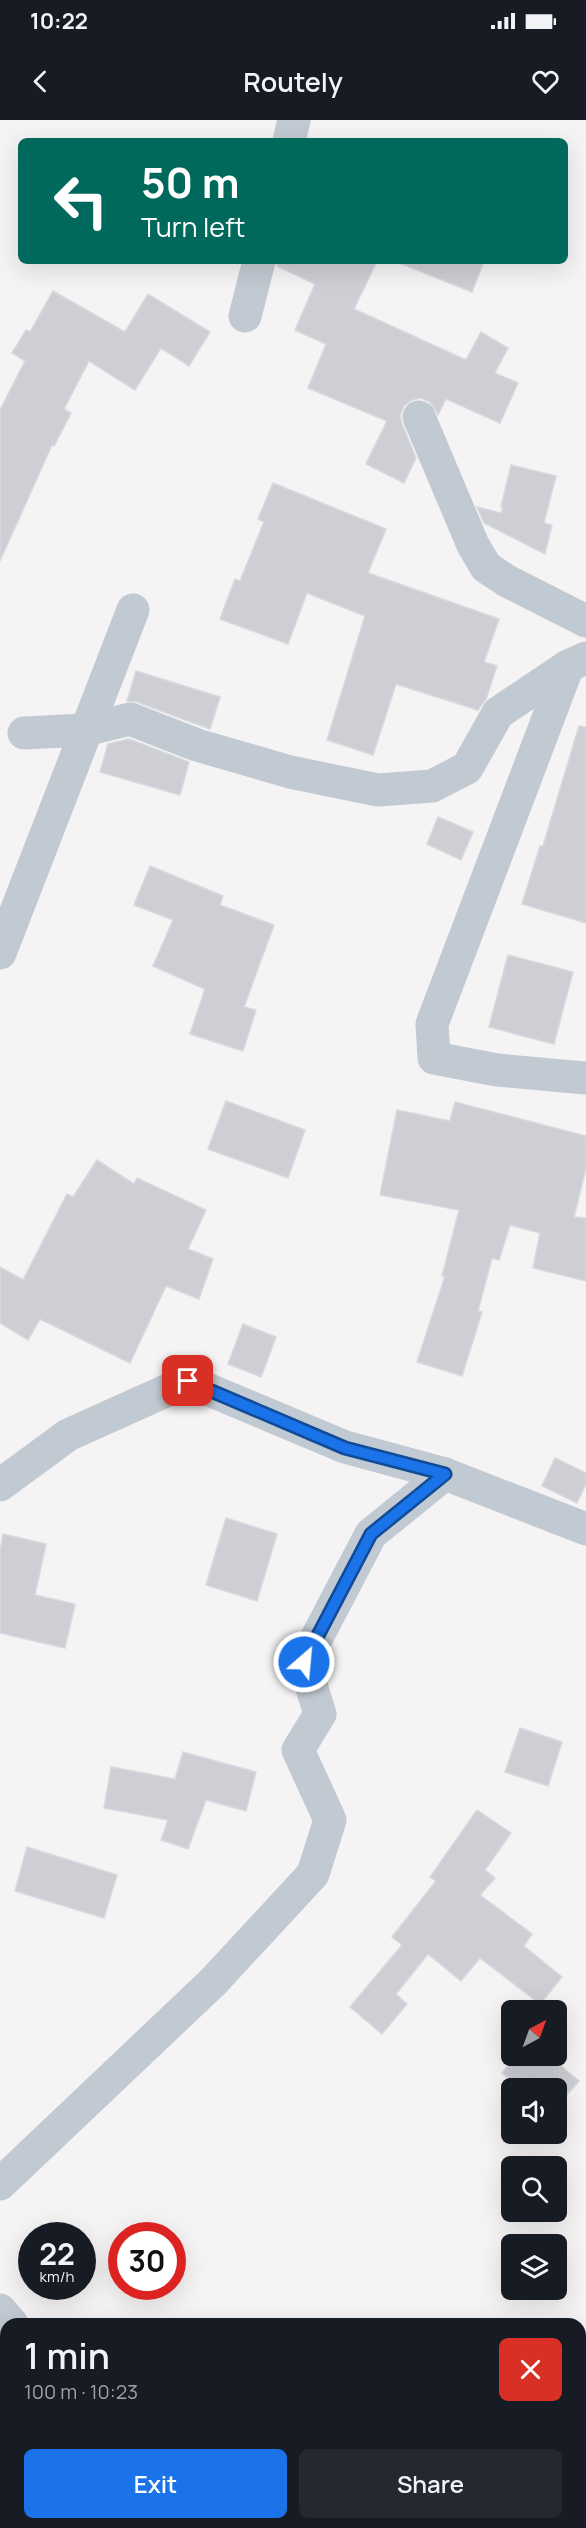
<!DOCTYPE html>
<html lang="en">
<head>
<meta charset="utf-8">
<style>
  body { margin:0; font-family:Manrope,sans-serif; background:#242831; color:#f1f3f6; height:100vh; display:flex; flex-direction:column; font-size:22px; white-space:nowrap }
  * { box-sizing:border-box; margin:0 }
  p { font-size:20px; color:#9ea1a6 }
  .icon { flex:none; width:33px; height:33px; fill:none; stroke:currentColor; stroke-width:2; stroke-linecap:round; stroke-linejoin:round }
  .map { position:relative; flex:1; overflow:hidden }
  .sheet { position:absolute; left:0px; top:2198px; width:586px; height:212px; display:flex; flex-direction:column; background:#171b24; border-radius:18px 18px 0 0; box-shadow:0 6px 24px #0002 }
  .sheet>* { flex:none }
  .top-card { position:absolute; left:18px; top:18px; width:550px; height:126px; border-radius:9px; box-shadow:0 6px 24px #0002; background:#00695c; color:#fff; overflow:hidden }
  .needle { width:39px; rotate:41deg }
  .buttons { position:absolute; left:501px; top:1880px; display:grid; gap:12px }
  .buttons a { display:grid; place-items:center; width:66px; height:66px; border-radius:9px; background:#171b24; box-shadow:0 6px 24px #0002; font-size:30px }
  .speed { position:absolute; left:18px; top:2102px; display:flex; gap:12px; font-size:30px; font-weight:700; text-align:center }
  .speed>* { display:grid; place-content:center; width:78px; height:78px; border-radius:50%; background:#171b24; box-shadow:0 6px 24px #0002; line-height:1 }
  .speed small { font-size:15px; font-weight:400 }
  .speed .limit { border:9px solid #d22; background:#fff; color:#111 }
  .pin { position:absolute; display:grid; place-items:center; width:51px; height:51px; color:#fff; margin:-26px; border-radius:12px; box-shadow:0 3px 9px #0006 }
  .me { position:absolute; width:66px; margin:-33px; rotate:27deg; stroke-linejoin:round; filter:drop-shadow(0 0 4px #0008) }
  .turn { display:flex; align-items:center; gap:21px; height:126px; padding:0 24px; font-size:27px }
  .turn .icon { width:78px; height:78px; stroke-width:2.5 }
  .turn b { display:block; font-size:42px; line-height:51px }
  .round { display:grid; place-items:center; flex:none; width:63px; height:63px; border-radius:9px; background:#242831 }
  .head { display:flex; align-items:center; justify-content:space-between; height:102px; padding:0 24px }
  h1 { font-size:36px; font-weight:600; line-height:45px }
  .cta { display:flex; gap:12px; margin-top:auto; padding:12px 24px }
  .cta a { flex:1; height:69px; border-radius:9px; background:#1a73e8; color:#fff; font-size:24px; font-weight:600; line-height:69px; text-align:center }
  .cta a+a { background:#242831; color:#f1f3f6 }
  .status { display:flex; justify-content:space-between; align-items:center; height:42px; padding:0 30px; background:#171b24; direction:ltr }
  .status svg { height:16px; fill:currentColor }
  header { display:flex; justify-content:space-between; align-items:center; height:78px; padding:0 24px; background:#171b24; font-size:27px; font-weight:600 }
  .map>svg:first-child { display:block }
</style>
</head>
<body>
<div class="status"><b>10:22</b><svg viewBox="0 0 49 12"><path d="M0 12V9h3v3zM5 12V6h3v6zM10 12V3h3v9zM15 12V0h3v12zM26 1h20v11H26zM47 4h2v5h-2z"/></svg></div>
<header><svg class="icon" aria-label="back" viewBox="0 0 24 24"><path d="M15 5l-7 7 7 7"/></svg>Routely<svg class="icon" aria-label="heart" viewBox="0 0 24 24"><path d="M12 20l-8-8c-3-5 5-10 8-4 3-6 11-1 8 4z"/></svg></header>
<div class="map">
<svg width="586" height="2408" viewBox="0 0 586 2408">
  <rect width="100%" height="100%" fill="#f5f3f3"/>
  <g fill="#cdcfd5" stroke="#d7d9de" stroke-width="1.5">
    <polygon points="277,141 377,141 354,189 466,240 481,212 508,228 495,253 518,263 500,303 446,279 438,295 430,282 421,278 412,280 404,286 400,295 402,304 416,338 404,363 366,344 387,301 308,268 326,224 295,210 315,164 277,146"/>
    <polygon points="399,141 484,141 472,172 399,143"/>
    <polygon points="53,171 125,212 148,174 210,212 189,246 161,228 135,270 89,241 64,289 71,293 54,326 52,325 0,441 0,290 25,241 12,233 26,210 30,212"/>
    <polygon points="511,345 556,356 544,403 552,405 545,434 484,403 477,387 501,393 503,387 501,387"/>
    <polygon points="273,363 386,409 368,453 499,499 484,542 497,546 486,579 478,590 396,564 373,635 327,620 365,496 307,473 288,524 220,499 235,459 240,461 264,402 258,399"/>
    <polygon points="136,551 220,577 210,609 137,582 127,581"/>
    <polygon points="579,606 586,607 586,803 522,784 540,726 543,726"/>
    <polygon points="129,619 189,642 180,675 100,652 108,624"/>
    <polygon points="438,697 473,712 461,740 427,724"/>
    <polygon points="150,746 223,776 220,785 274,805 244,887 256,890 243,931 190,914 205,869 153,846 173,800 134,785"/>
    <polygon points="508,835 573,852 554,924 489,907"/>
    <polygon points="226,981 305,1010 288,1058 208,1029"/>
    <polygon points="455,982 586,1016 586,1048 574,1097 586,1098 586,1161 533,1148 540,1113 510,1105 499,1140 492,1138 478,1191 482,1192 462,1256 417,1242 445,1156 442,1156 459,1090 380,1075 397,990 450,1001"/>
    <polygon points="97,1040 134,1064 137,1058 206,1090 188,1129 213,1139 199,1179 166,1166 130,1243 40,1199 28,1220 0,1203 0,1147 23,1160 67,1074 73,1077"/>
    <polygon points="243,1204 276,1217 261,1257 228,1244"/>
    <polygon points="555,1338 586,1353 586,1364 577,1383 542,1366"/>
    <polygon points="226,1398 277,1414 257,1481 206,1465"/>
    <polygon points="3,1414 46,1424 35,1475 75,1484 65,1528 0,1513 0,1431"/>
    <polygon points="520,1608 562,1622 548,1666 505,1652"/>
    <polygon points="183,1632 256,1652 246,1691 206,1680 188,1729 161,1720 168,1700 104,1688 111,1647 175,1659"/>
    <polygon points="477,1690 511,1713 485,1750 495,1758 480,1775 532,1814 524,1826 562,1857 540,1884 480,1838 461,1861 428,1834 396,1874 407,1884 382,1914 350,1887 402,1825 392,1817 436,1761 430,1757"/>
    <polygon points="27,1727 117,1755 104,1798 15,1771"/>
    <polygon points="517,1935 548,1935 579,1961 556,1987 556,1968 521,1968 502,1953"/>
  </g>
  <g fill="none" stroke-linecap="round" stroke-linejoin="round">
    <g stroke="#c1cad2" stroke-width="33">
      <polyline points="289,21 294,0"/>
      <polyline points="245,196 259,141"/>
      <polyline points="419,297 473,425 486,447 507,461 586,501"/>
      <polyline points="568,546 432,904 434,938 497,950 586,958"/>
      <polyline points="24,613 85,610 130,599 197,625 290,652 378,670 432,666 467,648 498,593 568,546 586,538"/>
      <polyline points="0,833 133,490"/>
      <polyline points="0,1365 68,1315 188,1261 345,1327 445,1354 586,1409"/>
      <polyline points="0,2064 213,1862 313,1754 330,1700 298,1630 320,1594 304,1542 371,1414 445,1354"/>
      <polyline points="0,2190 12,2204"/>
      <polyline points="210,2403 215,2408"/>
    </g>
  </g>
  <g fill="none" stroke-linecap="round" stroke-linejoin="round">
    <g stroke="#114b97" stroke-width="15">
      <polyline id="route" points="188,1261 345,1328 445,1354 371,1414 304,1542"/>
    </g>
    <use href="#route" stroke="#1a73e8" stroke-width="10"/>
  </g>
</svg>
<div class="buttons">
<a><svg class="needle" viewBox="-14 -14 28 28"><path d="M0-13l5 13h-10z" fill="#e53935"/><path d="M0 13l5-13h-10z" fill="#9ea1a6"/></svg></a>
<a><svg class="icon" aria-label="sound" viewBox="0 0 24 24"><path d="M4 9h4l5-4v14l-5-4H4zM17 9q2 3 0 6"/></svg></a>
<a><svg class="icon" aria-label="search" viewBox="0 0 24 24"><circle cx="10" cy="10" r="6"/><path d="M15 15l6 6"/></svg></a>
<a><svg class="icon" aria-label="layers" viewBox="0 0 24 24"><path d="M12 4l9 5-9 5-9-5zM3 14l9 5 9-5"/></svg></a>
</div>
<div class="speed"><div>22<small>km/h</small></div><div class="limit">30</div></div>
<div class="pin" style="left:188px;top:1261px;background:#d93025"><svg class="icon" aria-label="arrive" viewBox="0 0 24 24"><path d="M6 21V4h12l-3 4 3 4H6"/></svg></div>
<svg class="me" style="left:304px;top:1542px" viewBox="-20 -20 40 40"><circle r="17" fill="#1a73e8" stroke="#fff" stroke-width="3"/><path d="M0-11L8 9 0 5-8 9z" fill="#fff"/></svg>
<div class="top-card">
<div class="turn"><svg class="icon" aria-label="left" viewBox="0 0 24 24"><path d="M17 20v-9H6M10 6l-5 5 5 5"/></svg><div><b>50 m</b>Turn left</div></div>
</div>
<section class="sheet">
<div class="head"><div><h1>1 min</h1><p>100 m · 10:23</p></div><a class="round" style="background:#d93025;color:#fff"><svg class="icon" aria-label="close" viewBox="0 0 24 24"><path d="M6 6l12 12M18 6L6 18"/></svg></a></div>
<div class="cta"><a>Exit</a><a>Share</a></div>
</section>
</div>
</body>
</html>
